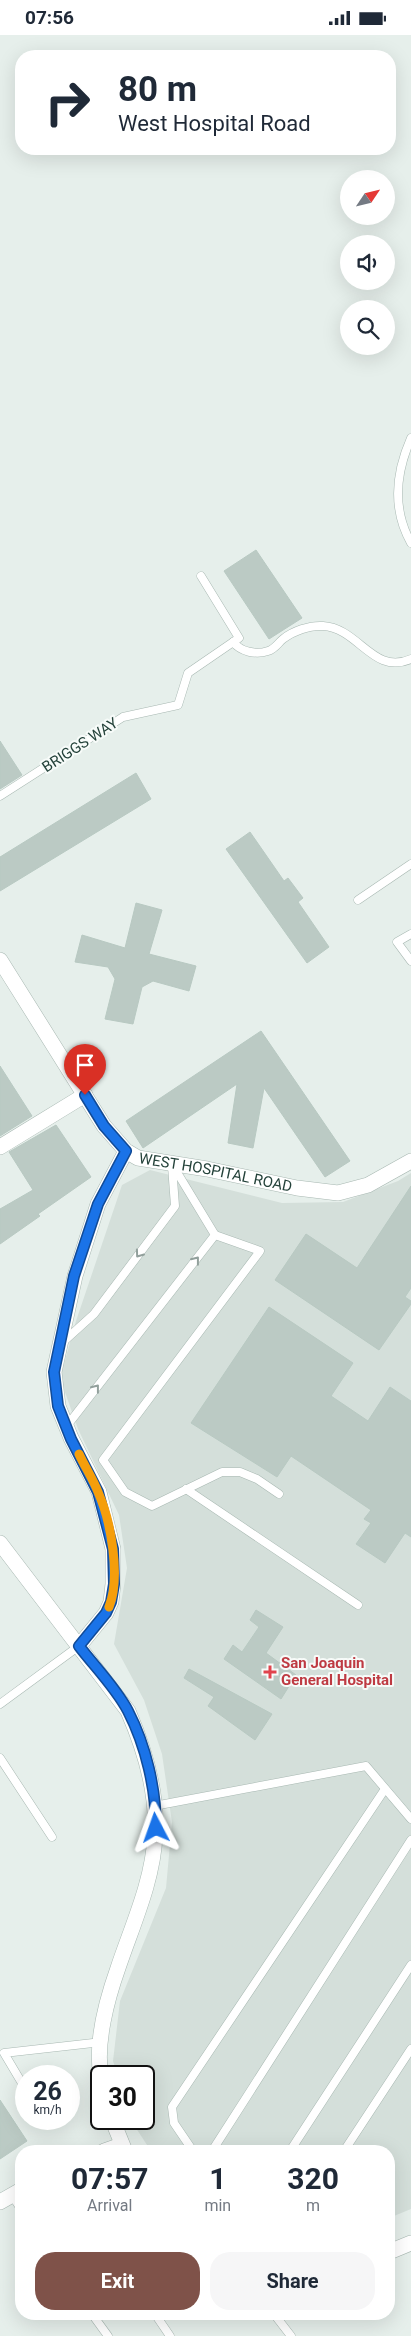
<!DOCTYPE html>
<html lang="en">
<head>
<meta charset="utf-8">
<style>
  body { margin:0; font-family:Roboto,sans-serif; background:#f6f6f7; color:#1f2937; height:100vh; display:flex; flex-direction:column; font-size:19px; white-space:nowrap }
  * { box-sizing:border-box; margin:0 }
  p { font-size:16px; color:#747a83 }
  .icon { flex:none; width:28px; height:28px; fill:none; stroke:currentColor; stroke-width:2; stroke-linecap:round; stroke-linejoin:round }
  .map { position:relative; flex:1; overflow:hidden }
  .sheet { position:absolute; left:15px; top:2110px; width:380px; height:175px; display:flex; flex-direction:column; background:#fff; border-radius:20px; box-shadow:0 5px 20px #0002 }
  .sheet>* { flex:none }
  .top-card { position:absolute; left:15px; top:15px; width:381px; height:105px; border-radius:20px; box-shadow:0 5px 20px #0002; background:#fff; color:#1f2937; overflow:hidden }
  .needle { width:32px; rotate:55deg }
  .buttons { position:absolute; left:340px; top:135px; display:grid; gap:10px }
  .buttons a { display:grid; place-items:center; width:55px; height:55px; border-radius:50%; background:#fff; box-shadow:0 5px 20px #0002; font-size:25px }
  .speed { position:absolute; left:15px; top:2030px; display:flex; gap:10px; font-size:25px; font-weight:700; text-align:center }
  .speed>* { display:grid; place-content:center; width:65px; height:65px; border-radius:50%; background:#fff; box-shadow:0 5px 20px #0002; line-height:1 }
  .speed small { font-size:12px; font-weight:400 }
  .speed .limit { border:2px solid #111; border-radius:8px; background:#fff; color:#111 }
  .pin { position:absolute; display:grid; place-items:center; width:42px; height:42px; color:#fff; margin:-51px -21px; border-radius:50% 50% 50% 0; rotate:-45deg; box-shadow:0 0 5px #0007 }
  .pin .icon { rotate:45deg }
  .me { position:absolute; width:55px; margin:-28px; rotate:356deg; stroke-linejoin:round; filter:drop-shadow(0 0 4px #0008) }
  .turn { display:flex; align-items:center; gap:18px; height:105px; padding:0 20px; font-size:22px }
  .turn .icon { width:65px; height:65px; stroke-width:2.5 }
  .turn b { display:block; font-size:35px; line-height:42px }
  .eta { display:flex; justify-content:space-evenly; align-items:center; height:85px; text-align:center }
  .eta b { font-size:30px; font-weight:700; line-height:35px }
  .primary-button { display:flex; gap:10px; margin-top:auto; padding:10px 20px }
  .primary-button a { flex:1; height:58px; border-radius:20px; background:#7f5249; color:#fff; font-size:20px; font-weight:700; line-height:58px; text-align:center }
  .primary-button a+a { background:#f6f6f7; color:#1f2937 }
  .status { display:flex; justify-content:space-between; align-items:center; height:35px; padding:0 25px; background:#fff; direction:ltr }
  .status svg { height:14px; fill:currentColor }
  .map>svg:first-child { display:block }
</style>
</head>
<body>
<div class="status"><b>07:56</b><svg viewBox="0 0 49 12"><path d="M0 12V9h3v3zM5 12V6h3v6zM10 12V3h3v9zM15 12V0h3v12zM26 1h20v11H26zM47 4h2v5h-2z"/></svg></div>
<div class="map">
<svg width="411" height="2301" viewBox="0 0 411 2301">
  <rect width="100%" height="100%" fill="#e6efeb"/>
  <polygon fill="#d4dfda" points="150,1135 282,1168 343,1167 398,1146 411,1138 411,2174 389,2183 389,2116 151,2116 130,2084 144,2084 144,2041 118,2041 113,2026 120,1966 166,1853 172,1787 162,1719 144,1665 114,1609 127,1533 119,1480 78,1394 60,1343 76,1286 122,1150"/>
  <g fill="#bbcac4" stroke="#b8c9c2">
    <polygon points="256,515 302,583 269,604 224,536"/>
    <polygon points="0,706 22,740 0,754"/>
    <polygon points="136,738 151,764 0,856 0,822"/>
    <polygon points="250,797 284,846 288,843 303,863 298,867 329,912 307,928 226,814"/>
    <polygon points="136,868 162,875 149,919 196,931 189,956 153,946 142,952 133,989 105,984 115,944 108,932 75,927 82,900 125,913"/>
    <polygon points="261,996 350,1126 325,1142 264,1053 253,1113 228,1108 237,1049 143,1113 126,1086"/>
    <polygon points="0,1031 32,1081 0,1101"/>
    <polygon points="56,1090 91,1142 38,1179 40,1181 0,1209 0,1174 33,1155 9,1117"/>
    <polygon points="411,1151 411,1253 405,1262 411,1266 411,1269 379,1315 275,1245 306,1199 357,1233"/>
    <polygon points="269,1272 353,1328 331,1361 368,1386 390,1352 411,1366 411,1502 405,1498 385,1528 356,1509 371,1488 364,1484 371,1475 291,1421 277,1442 191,1388"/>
    <polygon points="256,1575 283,1592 266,1618 296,1640 281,1664 224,1624 233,1610 242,1617 259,1592 250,1585"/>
    <polygon points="189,1634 272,1679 255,1705 208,1671 214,1662 184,1643"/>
    <polygon points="0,2065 27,2106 0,2124"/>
  </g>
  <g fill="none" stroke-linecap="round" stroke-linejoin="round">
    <g stroke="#a8b8b2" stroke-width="9">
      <g id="lane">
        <path d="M411,403C396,437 392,474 411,508"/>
        <path d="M233,607C241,617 256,620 268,616C275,614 278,608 283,604C293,596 310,590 323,591C359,593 373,641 411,624"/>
        <polyline points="0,761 123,682 178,670 188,638 239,603 201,541"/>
        <polyline points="358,865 411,829"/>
        <polyline points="411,899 397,907 411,926"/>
        <polyline points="215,1200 260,1216 103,1425 125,1457 152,1471 222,1437 240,1437 257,1444 279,1459"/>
        <polyline points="63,1307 94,1279 175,1171 172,1131"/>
        <polyline points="66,1392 215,1200 172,1129"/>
        <polyline points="186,1454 358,1570"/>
        <polyline points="0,1669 79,1611"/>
        <polyline points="0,1723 52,1802"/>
        <polyline points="154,1771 366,1731 411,1784"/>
        <polyline points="26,2055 4,2018 102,2007"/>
        <polyline points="43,2084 45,2087"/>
        <polyline points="193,2116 174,2088 172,2072 385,1754"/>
        <polyline points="212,2116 411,1805"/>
        <polyline points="290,2116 411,1930"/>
        <polyline points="344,2116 411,2014"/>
        <polyline points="12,2160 21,2174"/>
        <polyline points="92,2279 108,2301"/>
        <polyline points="155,2279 170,2301"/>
        <polyline points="274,2279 291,2301"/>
      </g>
    </g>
    <g stroke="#a8b8b2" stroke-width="16">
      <g id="street">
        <path id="s1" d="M0,925L104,1091L126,1116L138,1123L207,1134L297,1153L338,1158L368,1150L411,1126"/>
        <polyline points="0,1112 85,1060"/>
        <path d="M0,1508L128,1676C145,1715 158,1757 155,1801C153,1846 132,1891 118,1933C107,1964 95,2009 101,2041"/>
        <polyline points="79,1611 106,1578 111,1567 113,1549 113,1514 99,1457 71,1403 58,1371 54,1337 75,1241 98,1169 126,1116"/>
        <polyline points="112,2084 125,2116"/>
        <polyline points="104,2116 121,2110"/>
        <polyline points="0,2167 21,2155"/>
        <polyline points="389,2217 411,2208"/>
      </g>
    </g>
    <use href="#lane" stroke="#fff" stroke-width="8"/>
    <use href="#street" stroke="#fff" stroke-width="15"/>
  </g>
  <defs><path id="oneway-chevron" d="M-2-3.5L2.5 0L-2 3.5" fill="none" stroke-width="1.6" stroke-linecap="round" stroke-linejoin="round" transform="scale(1.25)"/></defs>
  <g stroke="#92a09c">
    <use href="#oneway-chevron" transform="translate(139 1219) rotate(126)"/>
    <use href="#oneway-chevron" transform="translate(196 1225) rotate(-52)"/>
    <use href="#oneway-chevron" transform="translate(96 1353) rotate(-52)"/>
  </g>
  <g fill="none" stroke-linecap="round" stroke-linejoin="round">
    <g stroke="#114b97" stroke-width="12">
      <path id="route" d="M85,1060L104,1091L126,1116L98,1169L74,1241L54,1337L58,1371L71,1404L98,1457L113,1514L114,1549L111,1567L106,1578L79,1611C95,1632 116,1653 128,1676C146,1711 156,1754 156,1793"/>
    </g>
    <use href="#route" stroke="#1a73e8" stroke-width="9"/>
    <path stroke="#f59e0b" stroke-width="9" d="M79,1419C85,1432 93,1444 98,1457C111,1486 121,1542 109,1572"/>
  </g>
  <path fill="#e0444e" stroke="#f7fbf9" stroke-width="2" d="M267.5 1629.5h5v5h5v5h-5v5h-5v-5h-5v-5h5z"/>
  <g text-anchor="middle" stroke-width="4" stroke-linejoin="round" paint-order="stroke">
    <g font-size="15" fill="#24423a" stroke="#f7fbf9">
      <text transform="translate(80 710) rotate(-33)" y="5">BRIGGS WAY</text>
      <text dy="5" stroke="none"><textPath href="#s1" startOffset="322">WEST HOSPITAL ROAD</textPath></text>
    </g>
    <g font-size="15" font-weight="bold" fill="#be3a42" stroke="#f7fbf9" text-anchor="start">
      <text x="281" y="1633">San Joaquin<tspan x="281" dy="17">General Hospital</tspan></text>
    </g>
  </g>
</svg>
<div class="buttons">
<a><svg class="needle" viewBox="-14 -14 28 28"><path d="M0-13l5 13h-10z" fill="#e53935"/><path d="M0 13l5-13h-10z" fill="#747a83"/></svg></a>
<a><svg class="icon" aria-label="sound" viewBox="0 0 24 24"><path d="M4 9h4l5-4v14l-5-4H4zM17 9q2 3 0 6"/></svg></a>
<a><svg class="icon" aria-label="search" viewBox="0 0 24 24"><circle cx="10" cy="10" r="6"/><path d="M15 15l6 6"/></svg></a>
</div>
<div class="speed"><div>26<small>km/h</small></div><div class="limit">30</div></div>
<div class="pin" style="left:85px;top:1060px;background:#d93025"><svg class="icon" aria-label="arrive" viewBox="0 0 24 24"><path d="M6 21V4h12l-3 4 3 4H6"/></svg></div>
<svg class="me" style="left:156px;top:1793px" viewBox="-20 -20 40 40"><path d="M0-17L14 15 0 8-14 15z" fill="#1a73e8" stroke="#fff" stroke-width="4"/></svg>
<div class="top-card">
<div class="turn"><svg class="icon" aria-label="right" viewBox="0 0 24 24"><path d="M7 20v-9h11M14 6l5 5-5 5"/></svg><div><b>80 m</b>West Hospital Road</div></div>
</div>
<section class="sheet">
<div class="eta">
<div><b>07:57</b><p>Arrival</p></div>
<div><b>1</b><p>min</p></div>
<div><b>320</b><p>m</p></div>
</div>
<div class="primary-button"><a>Exit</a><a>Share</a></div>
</section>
</div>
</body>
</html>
